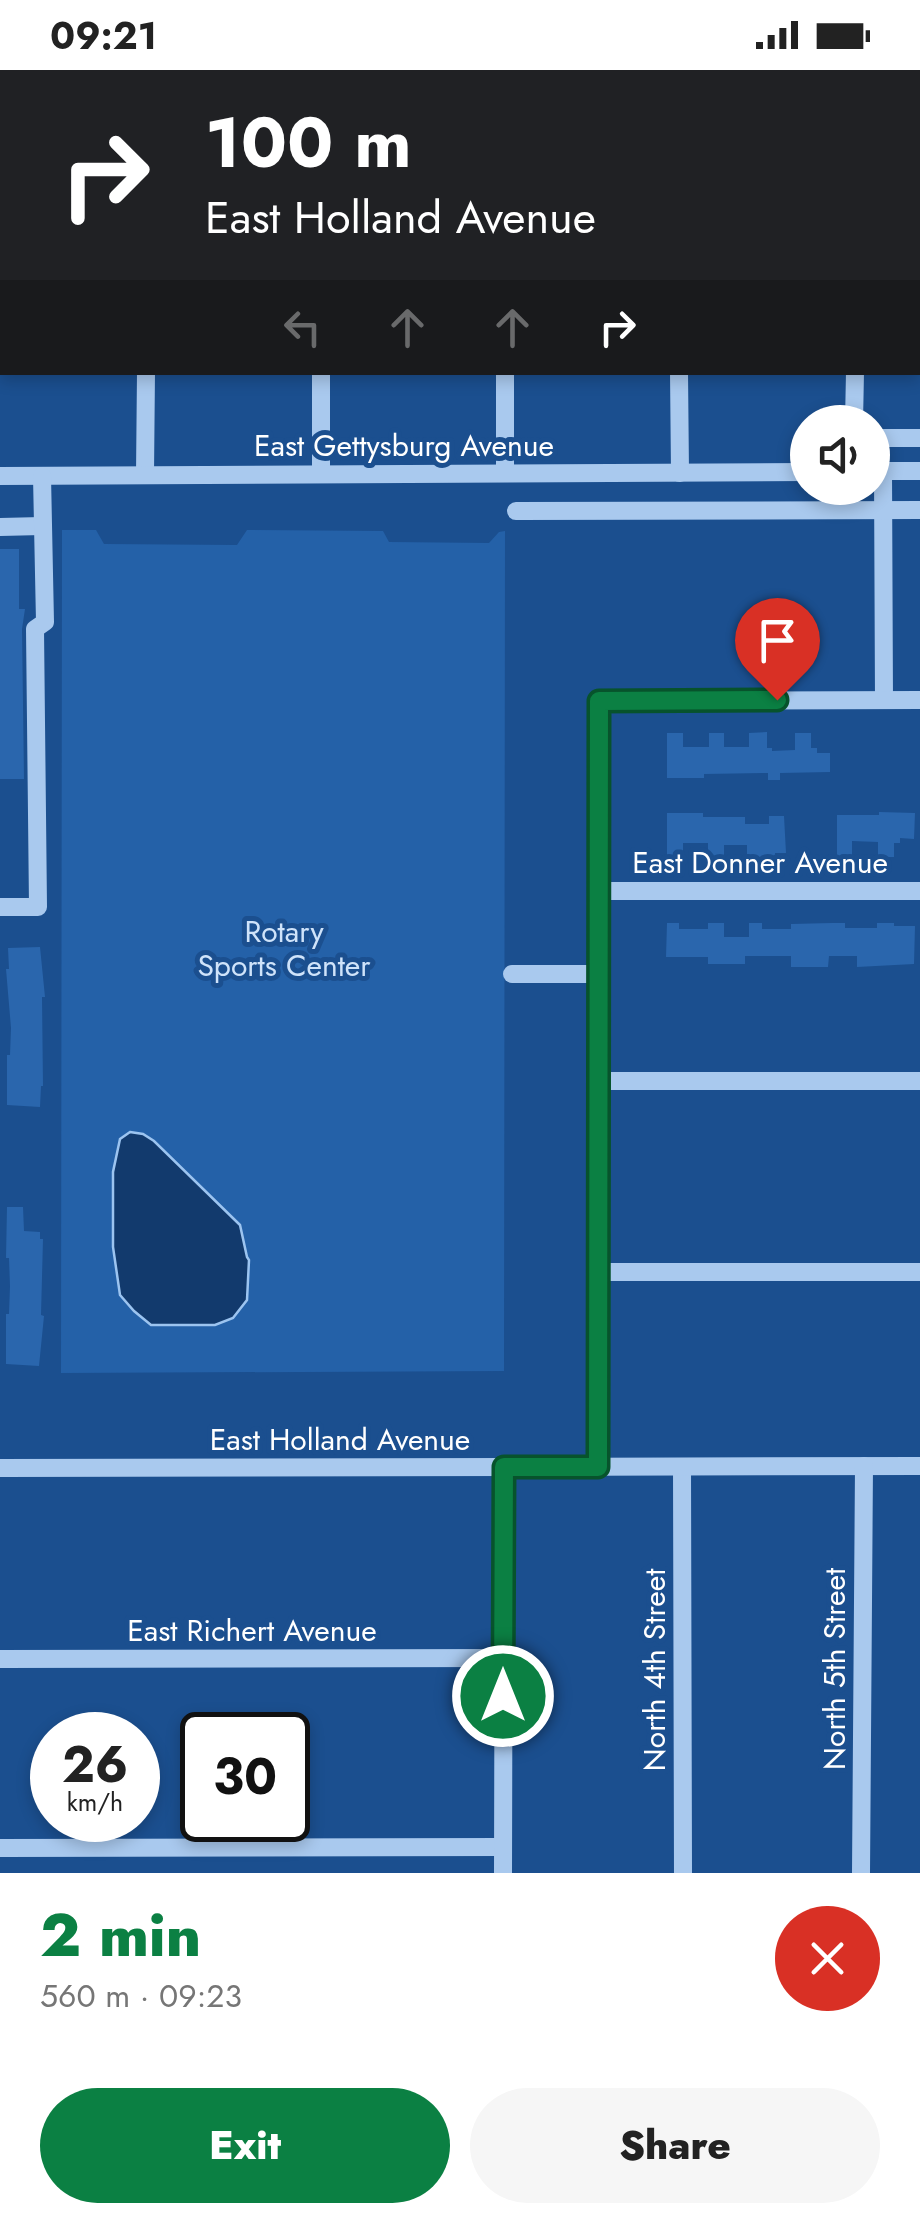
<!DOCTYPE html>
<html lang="en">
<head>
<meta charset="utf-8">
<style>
  body { margin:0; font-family:Jost,sans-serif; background:#f6f6f6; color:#222; height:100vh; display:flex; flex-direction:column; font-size:38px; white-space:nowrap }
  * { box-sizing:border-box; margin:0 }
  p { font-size:32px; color:#767676 }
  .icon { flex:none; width:55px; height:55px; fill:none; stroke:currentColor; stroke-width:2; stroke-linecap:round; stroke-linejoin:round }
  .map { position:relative; height:1803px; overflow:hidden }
  .panel { display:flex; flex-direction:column; background:#fff; flex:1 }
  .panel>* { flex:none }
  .guide { position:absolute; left:0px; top:0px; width:920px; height:305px; box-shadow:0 5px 15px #0003; background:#202124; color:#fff; overflow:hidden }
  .controls { position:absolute; left:790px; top:335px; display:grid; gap:20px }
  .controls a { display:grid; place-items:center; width:100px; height:100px; border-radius:50%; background:#fff; box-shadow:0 5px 15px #0003; font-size:50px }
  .speed { position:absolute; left:30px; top:1642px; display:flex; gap:20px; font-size:50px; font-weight:700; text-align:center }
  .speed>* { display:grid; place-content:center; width:130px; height:130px; border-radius:50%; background:#fff; box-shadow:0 5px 15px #0003; line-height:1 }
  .speed small { font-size:25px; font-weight:400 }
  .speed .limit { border:5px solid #111; border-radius:15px; background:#fff; color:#111 }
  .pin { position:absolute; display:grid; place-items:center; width:85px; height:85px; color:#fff; margin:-102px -42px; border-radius:50% 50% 50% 0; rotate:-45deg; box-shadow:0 0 10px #0007 }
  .pin .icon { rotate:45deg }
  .me { position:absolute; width:110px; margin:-55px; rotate:0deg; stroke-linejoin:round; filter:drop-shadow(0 0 8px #0008) }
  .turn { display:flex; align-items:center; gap:35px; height:210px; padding:0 40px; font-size:45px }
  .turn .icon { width:130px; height:130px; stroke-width:2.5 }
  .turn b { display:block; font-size:70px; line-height:85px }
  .lanes { display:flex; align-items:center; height:95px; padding:0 40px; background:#0003; justify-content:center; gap:50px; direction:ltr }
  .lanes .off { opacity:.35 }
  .round { display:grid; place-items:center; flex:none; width:105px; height:105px; border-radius:52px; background:#f6f6f6 }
  .overview { display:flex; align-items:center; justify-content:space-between; height:170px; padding:0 40px }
  h1 { font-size:60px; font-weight:800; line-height:75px; color:#0b8043 }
  .cta { display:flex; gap:20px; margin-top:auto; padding:20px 40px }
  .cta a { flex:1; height:115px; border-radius:60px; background:#0b8043; color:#fff; font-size:40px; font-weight:800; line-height:115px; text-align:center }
  .cta a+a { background:#f6f6f6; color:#222 }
  .status { display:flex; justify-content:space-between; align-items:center; height:70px; padding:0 50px; background:#fff; direction:ltr }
  .status svg { height:28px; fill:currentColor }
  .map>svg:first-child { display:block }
</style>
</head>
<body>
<div class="status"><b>09:21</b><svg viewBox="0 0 49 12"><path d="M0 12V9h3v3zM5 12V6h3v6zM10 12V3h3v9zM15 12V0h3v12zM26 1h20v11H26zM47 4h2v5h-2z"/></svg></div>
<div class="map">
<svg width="920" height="1803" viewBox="0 0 920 1803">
  <rect width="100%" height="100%" fill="#1b4f8f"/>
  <polygon fill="#2461a8" points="62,460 96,460 104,474 237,475 247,460 383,461 389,472 489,473 499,462 505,461 504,1301 61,1303"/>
  <polygon fill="#123a6d" stroke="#9cc4f0" stroke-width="2.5" points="130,1062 143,1064 154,1071 240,1155 247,1187 249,1190 247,1230 233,1248 215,1255 151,1255 134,1241 120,1225 113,1177 113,1102 120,1069"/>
  <g fill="#2a66ad">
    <polygon points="0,479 19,479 19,539 25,539 22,559 24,709 0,709"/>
    <polygon points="767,662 767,678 772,678 772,681 795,680 795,663 811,663 811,678 817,678 817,683 830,683 830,702 780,703 780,710 768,710 768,703 704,704 704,708 667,708 667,663 683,663 683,677 709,677 709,663 724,663 724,677 749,677 749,663"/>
    <polygon points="879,742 915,743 914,769 900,768 900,773 894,773 894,787 878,787 878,772 852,771 852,787 837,787 837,745 879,745"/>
    <polygon points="667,743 703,743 703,747 745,747 745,754 769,754 769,746 784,746 786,783 775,783 775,788 747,788 747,775 724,775 724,788 708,787 708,773 683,773 683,787 667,787"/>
    <polygon points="667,853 679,853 679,859 708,859 708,853 724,853 724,867 749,867 749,853 762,853 762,859 791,859 791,854 832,853 845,853 845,858 877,858 877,853 894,853 894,856 915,856 914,894 857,897 857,886 829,886 828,897 791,897 791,886 745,886 745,894 708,894 708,887 666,887"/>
    <polygon points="40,877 45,927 42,927 43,1016 41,1016 40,1037 7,1035 7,985 10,985 11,958 6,899 9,899 8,878"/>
    <polygon points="7,1137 23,1137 24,1161 40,1162 40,1169 43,1169 41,1245 44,1246 39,1296 6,1294 6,1244 9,1244 10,1216 9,1188 6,1188"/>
  </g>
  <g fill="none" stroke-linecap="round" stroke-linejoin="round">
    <g stroke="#a9c9ee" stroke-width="18">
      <polyline points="685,0 685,2"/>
      <polyline points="34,2 34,0"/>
      <polyline points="146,2 146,0"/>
      <polyline points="322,2 322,0"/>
      <polyline points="506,2 506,0"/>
      <polyline points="861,2 861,0"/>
      <polyline points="0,166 2,166"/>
      <polyline points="679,302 680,403"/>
      <polyline points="854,352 855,302"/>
      <polyline points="872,368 920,368"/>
      <polyline points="876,401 920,401"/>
      <polyline points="883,401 884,630"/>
      <polyline points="505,403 505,302"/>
      <polyline points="145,404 146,302"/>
      <polyline points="321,404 321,302"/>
      <polyline points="0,406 808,402"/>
      <polyline points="516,441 920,440"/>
      <polyline points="0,457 42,456"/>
      <polyline points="600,821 920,821"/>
      <polyline points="0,837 38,837 35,559 45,552 42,406"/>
      <polyline points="512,904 600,904"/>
      <polyline points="600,1011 920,1011"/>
      <polyline points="600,1202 920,1202"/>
      <polyline points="599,1397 599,631 920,630"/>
      <polyline points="682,1397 683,1803"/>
      <polyline points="0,1398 920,1396"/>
      <polyline points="0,1589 503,1588"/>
      <polyline points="0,1778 503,1777"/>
      <polyline points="503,1803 504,1397"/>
      <polyline points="861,1803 864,1396"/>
    </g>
  </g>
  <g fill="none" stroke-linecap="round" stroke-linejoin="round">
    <g stroke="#07532c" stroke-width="25">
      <polyline id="route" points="503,1626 504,1397 598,1397 599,631 777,630"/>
    </g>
    <use href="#route" stroke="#0b8043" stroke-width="18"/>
  </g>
  <g text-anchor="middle" stroke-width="10" stroke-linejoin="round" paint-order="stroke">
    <g font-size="30" fill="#fff" stroke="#1b4f8f">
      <text x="404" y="386">East Gettysburg Avenue</text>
      <text x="760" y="803">East Donner Avenue</text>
      <text x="340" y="1380">East Holland Avenue</text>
      <text x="252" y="1571">East Richert Avenue</text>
      <text transform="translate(835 1599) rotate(-90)" y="10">North 5th Street</text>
      <text transform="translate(655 1600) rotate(-90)" y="10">North 4th Street</text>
    </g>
    <g font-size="30" fill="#cfe3fa" stroke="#1b4f8f">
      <text x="284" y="872">Rotary<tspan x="284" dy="34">Sports Center</tspan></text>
    </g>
  </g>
</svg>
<div class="controls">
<a><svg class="icon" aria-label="sound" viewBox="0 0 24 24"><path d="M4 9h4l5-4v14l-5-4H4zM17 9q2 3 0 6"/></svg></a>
</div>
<div class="speed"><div>26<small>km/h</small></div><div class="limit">30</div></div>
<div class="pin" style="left:777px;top:630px;background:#d93025"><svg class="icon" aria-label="arrive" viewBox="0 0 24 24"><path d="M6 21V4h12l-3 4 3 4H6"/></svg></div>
<svg class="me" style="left:503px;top:1626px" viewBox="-20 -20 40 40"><circle r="17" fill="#0b8043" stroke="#fff" stroke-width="3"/><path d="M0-11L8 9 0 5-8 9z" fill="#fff"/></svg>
<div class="guide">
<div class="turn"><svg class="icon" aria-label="right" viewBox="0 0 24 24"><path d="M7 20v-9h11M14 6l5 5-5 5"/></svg><div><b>100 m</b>East Holland Avenue</div></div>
<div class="lanes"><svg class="icon off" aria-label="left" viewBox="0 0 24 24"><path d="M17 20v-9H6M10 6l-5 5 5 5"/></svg><svg class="icon off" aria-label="ahead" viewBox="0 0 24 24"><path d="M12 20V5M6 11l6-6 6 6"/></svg><svg class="icon off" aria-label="ahead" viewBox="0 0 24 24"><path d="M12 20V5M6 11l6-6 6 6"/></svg><svg class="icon" aria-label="right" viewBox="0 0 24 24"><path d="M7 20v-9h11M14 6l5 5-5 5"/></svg></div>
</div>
</div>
<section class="panel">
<div class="overview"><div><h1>2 min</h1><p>560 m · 09:23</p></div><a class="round" style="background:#d93025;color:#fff"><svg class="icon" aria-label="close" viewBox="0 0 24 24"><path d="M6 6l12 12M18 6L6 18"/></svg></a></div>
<div class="cta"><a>Exit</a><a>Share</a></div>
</section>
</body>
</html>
